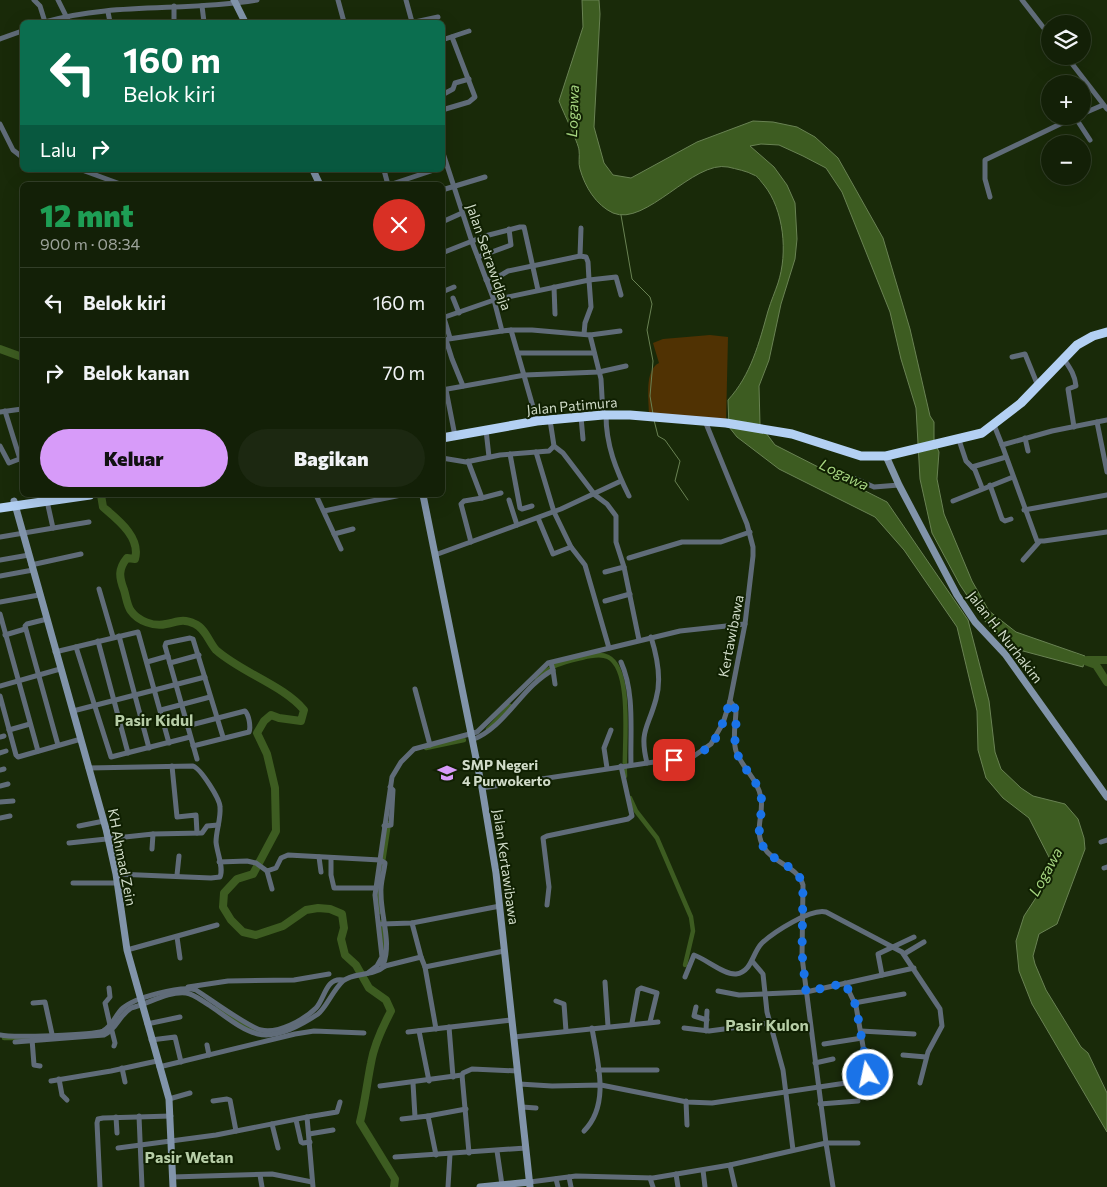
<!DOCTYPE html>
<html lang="id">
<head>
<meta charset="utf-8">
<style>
  body { margin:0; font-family:Commissioner,sans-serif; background:#1c2811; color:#f1f3f6; height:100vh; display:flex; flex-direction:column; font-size:19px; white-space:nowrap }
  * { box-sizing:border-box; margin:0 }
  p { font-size:16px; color:#9da39b }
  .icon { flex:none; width:28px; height:28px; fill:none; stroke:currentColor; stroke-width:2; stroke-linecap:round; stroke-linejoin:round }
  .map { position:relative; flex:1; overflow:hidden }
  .side { position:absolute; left:20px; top:182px; width:425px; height:315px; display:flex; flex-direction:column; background:#132007; border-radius:8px; box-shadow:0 5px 20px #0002,0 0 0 1px #323e28 }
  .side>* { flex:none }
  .top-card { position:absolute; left:20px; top:20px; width:425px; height:152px; border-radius:8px; box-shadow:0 5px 20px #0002,0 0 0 1px #323e28; background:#0b6e4f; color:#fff; overflow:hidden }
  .buttons { position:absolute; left:1041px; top:15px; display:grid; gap:10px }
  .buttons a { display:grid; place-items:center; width:50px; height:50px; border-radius:50%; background:#132007; box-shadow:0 5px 20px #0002,0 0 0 1px #323e28; font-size:25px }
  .pin { position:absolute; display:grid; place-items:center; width:42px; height:42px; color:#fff; margin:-21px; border-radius:10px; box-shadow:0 2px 8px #0006 }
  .me { position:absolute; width:55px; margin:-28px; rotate:350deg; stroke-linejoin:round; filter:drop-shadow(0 0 4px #0008) }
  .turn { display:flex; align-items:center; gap:18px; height:105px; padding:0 20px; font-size:22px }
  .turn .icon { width:65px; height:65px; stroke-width:2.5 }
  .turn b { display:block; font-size:35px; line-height:42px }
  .then { display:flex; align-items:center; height:48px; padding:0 20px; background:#0003; gap:10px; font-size:19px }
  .round { display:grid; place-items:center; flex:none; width:52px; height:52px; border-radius:26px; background:#1c2811 }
  .summary { display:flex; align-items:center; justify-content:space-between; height:85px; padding:0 20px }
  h1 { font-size:30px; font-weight:800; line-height:38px; color:#1e9e55 }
  .action { display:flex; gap:10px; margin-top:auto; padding:10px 20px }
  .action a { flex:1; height:58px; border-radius:30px; background:#d79bf9; color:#111; font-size:20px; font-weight:800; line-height:58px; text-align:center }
  .action a+a { background:#1c2811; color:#f1f3f6 }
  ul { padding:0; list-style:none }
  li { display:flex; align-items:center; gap:15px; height:70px; padding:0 20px; border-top:1px solid #323e28 }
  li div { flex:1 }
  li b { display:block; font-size:19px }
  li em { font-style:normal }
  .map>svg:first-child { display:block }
</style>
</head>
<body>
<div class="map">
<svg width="1107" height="1187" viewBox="0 0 1107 1187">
  <rect width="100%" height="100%" fill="#192a09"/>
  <path fill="#503203" d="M710,335L728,337L726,423L649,415C649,400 644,370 659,363L653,343L663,339Z"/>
  <path fill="#3d5c21" stroke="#698253" d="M582,0H599L600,14L594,127L604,163L613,175L631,178L697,142L753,121L773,122L797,127L815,137L838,158L883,238L910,329L930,416L934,422V441L939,452L937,479L944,514L972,581L989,611L1016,632L1085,656L1083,667L1023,651L1006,644L983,619L960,585L932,533L920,479L916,408L901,359L890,312L842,192L826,168L803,156L779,145L761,144L750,146L774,167L787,185L795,203L797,239L795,259L781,304L769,360L759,386L760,425L775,445L887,502L968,620L989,701L995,752L1001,769L1021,788L1033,796L1065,804L1078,819L1084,838L1085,849L1057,924L1039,934L1033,956L1035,964L1046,990L1081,1047L1088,1053L1107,1093V1132L1032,1004L1019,971L1016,941L1024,916L1052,873V863L1029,818L1003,798L986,778L978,750L977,711L957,627L904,550L875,517L779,469L737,437L729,427L728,400C751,375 759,343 768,311C771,301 775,292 778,283C788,253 784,210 764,185C761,182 758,176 754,175C747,171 736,169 728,167C693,160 646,227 613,213C596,205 585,187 580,169C578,163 580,156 579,150C578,142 563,112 559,101L583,27Z"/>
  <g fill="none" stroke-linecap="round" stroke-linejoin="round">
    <g stroke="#698253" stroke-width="1">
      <polyline points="621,215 632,279 650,297 652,304 647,330 653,361 650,396 653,414"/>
      <polyline points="654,420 658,436 665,440 680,461 675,481 688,500"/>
    </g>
    <g stroke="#3d5c21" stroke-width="4.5">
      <path d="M537,679C551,664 565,662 585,657C593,656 600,653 608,657C634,670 623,751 625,776"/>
      <polyline points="488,729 510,706"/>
      <polyline points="426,748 464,740"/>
      <polyline points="630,798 636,811 657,838 691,917 693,931 685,965"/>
      <polyline points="381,875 389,823"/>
      <polyline points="379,888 378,899 380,912"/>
      <polyline points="382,922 384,955"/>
      <polyline points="217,1008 245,1026 258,1032"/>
      <polyline points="4,1038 28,1038"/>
    </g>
    <g stroke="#3d5c21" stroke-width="8">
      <polyline points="0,349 22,357"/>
      <path d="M101,495L103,507C117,519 141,537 135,559L127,558C118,569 119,577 124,590C126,596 127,606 131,611C138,621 154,627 166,624C177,622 183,618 195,624C205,628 209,642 216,650C242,673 283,685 304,710L301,721L279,718L271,715L264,721L257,733L267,754L275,788L276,831L253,874L237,879L224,893L223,907L231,920L243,932L256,935L283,926L306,910L318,908L330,909L342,914L344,928L341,939L345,955L356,965L369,988L386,1000L391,1011C382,1028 374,1045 371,1063C367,1083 365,1102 360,1122L395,1179L394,1187"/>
      <polyline points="1074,657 1096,665 1107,682"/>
      <polyline points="1087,660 1107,660"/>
    </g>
    <g stroke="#606c79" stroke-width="5">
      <polyline points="34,0 40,6 45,22"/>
      <polyline points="58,0 69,22"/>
      <polyline points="338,0 344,22"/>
      <polyline points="406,0 412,22"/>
      <polyline points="1022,0 1050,36"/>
      <polyline points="202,6 204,22"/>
      <polyline points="108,12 110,22"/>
      <path d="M45,22C113,2 187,12 257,0"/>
      <polyline points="174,22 174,6"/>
      <polyline points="415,22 438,17"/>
      <polyline points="0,39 22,31"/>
      <polyline points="442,40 469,31"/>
      <polyline points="1066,56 1107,109"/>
      <polyline points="442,95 453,89 455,83 469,79"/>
      <polyline points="442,110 469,102 475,97 452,37"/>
      <polyline points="1082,114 1103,105"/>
      <polyline points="1075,117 1090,140"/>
      <polyline points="0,124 13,150 22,157"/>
      <polyline points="442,150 472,242 494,300 502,331 511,330 537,421"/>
      <polyline points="82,170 123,185"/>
      <polyline points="384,170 388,185"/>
      <polyline points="389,185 434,170"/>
      <polyline points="442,190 485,177"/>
      <polyline points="990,197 985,179 985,160 1077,116"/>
      <polyline points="442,222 462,213"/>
      <polyline points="581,228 580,256 586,257 588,262 589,280 616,277 621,295"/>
      <polyline points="442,253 485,236 520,227 524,227 538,290"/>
      <polyline points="478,257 511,245 509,229"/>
      <polyline points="486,280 498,277 508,271 580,256"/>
      <polyline points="554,287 555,314"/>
      <polyline points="442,292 454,287"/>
      <polyline points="453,298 459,313"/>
      <polyline points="442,318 494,300 589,280 591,307 585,323 584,334"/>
      <polyline points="444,318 450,338"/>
      <polyline points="511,330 532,330 590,335 601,379 603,415"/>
      <polyline points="590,335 620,331"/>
      <polyline points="442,340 502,331"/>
      <polyline points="446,340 452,359 463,386"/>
      <polyline points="518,353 594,353"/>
      <polyline points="1012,357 1025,354 1038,386"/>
      <path d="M1064,359C1070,368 1075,375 1076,386L1068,389L1074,427"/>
      <polyline points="442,390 525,375 599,372 626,366"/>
      <polyline points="446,390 455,436"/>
      <polyline points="5,411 20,459"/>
      <polyline points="0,412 22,409"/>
      <path d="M606,415C606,445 616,470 629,496"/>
      <polyline points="581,417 583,439"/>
      <polyline points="550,420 554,446 563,453 595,495 607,504 616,516 616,542 624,567 639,640"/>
      <polyline points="1107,420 1052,431 1002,445 1037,541 1044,541 1107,532"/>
      <polyline points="1097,422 1107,472"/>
      <polyline points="994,425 1002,445"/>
      <polyline points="486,430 489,457"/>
      <polyline points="1025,438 1028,451"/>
      <polyline points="959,440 966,461 975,470 982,488"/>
      <polyline points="0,446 9,463 22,458"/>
      <polyline points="536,452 554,512 571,547 585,565 609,648"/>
      <polyline points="510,454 520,508 522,509 532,506"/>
      <polyline points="442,458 466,462 500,455 549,451 554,446"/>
      <polyline points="468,461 482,498 501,493"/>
      <polyline points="972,467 1006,457"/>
      <polyline points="842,473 874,487 899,485"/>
      <polyline points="990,485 1002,519 1005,521 1011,519"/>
      <polyline points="316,495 341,549"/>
      <polyline points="509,500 517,525"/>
      <polyline points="47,501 53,528"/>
      <polyline points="953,501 1013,477"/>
      <polyline points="1024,510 1107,495"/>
      <polyline points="324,511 401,495"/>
      <polyline points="538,518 553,554 571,547"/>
      <polyline points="334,534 353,529"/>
      <polyline points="0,537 89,522"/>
      <polyline points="471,542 461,504 464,501 482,498"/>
      <polyline points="435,555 561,509 621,481"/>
      <polyline points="629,558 682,542 721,542 750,532"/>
      <polyline points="0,560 29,555"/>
      <polyline points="1023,560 1039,542"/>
      <polyline points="31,565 81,554"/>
      <polyline points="605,572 624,567"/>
      <polyline points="0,576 33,570"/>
      <polyline points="99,589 113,637"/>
      <polyline points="605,601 630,594"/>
      <polyline points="0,602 39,595"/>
      <polyline points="0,614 38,751"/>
      <polyline points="47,619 27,624 25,626 58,745"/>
      <polyline points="5,635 25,629"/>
      <polyline points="119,636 149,748"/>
      <polyline points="98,641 128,753"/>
      <polyline points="76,647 111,757 190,737"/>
      <polyline points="55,652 138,632 169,743"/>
      <polyline points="147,662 168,656"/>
      <path d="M621,662C635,693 630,732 631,765"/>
      <polyline points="170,663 199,655"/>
      <polyline points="553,670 555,684"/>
      <polyline points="0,686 60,669"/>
      <polyline points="415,689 430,745"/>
      <polyline points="0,696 16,755 18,757 81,739"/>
      <path d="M730,701L736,709C736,723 732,737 736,751C742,768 758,779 761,798C764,814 754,830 763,846C773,864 797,865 803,885L802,957L826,1143H858"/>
      <polyline points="161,710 210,697"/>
      <polyline points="73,711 205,677"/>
      <path d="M187,726L245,711C249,715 251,727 249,732L193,746"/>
      <polyline points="9,730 30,724"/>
      <polyline points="0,737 4,736"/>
      <path d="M472,740C506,727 521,687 553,670L551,663"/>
      <polyline points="0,753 6,751"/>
      <polyline points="197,759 165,646 166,643 190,638 193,639 223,737"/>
      <path d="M647,763C639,730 648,729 656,699C662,679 657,656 651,637"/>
      <polyline points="172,766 177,817 196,815 197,833"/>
      <path d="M88,768L193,766C201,769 220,799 220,807C221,819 216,831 216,842C217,853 224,868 220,877L211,878L116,874"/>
      <polyline points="607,768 604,748 611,730"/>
      <polyline points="0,770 4,769"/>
      <polyline points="0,786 8,784"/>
      <polyline points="482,788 694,756 711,744 723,723 730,701 745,624 753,556 753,547 747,524 705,421"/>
      <polyline points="0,802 13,801"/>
      <polyline points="0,818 10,816"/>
      <polyline points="79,826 104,821"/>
      <polyline points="384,826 391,825 393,790 390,787"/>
      <polyline points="153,834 202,833 207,826 218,825"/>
      <polyline points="1101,842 1107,840"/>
      <polyline points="69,843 153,834 152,849"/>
      <polyline points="319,857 321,872"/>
      <polyline points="331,858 331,875 334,888 376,888"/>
      <polyline points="219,862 247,861 256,863 267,871 276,868 281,858 288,855 380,860 392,777 401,762 414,749 477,732 548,663 680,631 745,624"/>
      <polyline points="1104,868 1107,867"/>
      <polyline points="267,871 272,889"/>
      <polyline points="177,875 179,856"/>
      <polyline points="73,883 116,883"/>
      <polyline points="547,905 549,887 543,838 547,836 628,819 632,816 621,766"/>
      <polyline points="412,923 421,957"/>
      <polyline points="382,924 412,923 500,906"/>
      <polyline points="177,937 180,958"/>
      <polyline points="127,950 217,925"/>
      <polyline points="904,954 924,942"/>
      <polyline points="752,961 763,974 767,1012 783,1070 793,1150"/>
      <polyline points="382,964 385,966 421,957 425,967 504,951"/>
      <polyline points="425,967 436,1029"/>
      <path d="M368,973L377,966L382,957L375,895L380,860L385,863C384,873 380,884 381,894C381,917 392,944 383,965"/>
      <polyline points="882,975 878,954 914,937"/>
      <path d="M685,977L694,955C706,959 724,975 736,974C752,972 752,953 762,943C774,932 811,908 826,912L902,952L940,1009L942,1026L928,1052L920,1083"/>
      <polyline points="605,982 608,1026"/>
      <polyline points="188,987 228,981 294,980 329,974"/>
      <polyline points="109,988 110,997 105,1003 110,1025"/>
      <polyline points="718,991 739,995 806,992 914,968"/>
      <polyline points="556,1001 564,1004 566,1031"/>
      <polyline points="33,1003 45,1002 52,1034"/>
      <polyline points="854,1003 904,994"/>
      <polyline points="696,1007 694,1016 707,1020"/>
      <polyline points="632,1023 638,990 641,988 657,993 650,1022"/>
      <polyline points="147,1024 180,1017"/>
      <polyline points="449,1027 453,1077"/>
      <polyline points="684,1028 709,1031 770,1023"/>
      <polyline points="112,1031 115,1043 114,1046"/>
      <polyline points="419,1031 429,1081"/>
      <polyline points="706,1031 707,1011"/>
      <polyline points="861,1031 914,1034"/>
      <polyline points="408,1032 511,1020"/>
      <path d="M0,1035C12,1038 93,1035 103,1031C113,1026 115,1015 123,1008C134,998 181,985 196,990C210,999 248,1027 261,1030C278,1034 304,1020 316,1008C325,998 326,977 343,980"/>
      <polyline points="514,1037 658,1022"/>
      <polyline points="32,1039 34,1065 40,1066"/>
      <polyline points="151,1040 175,1037 181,1062"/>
      <path d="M15,1042L104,1035C117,1029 119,1015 131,1008C148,1004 168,991 186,993C194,994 202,1001 209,1005C224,1015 241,1030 258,1034C277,1039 303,1024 318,1014C326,1008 333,990 343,981C353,972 372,977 385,966"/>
      <polyline points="824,1044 862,1038"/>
      <polyline points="207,1045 209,1055"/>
      <polyline points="903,1055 926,1057"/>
      <polyline points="815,1063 833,1059"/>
      <polyline points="159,1067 295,1034 314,1031 364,1033"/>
      <polyline points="122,1068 125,1082"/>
      <polyline points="598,1070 657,1070"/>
      <polyline points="59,1079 62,1095 67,1100"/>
      <polyline points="51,1081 111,1071 157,1061"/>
      <polyline points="413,1083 415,1117"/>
      <polyline points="519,1084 552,1086 601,1085 687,1102 712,1103 866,1080 868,1075 856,1006 845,983"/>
      <polyline points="380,1086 462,1075"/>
      <polyline points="169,1099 190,1093"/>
      <polyline points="213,1101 227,1099 230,1100 236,1131"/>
      <polyline points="686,1101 687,1125"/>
      <polyline points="820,1104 858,1101"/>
      <polyline points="522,1107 536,1108"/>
      <polyline points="139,1116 142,1187"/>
      <polyline points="428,1116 466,1109"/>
      <polyline points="116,1117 117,1133"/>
      <polyline points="307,1117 337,1112 340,1102"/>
      <polyline points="402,1119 428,1116 436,1155"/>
      <polyline points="296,1120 301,1142 303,1143 310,1142"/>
      <polyline points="272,1124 278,1148"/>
      <path d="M584,1131C611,1104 597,1060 592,1028"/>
      <polyline points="309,1134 333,1130"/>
      <polyline points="118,1148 216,1135 307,1117 313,1187"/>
      <polyline points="497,1151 502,1185"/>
      <polyline points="469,1153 462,1075 463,1073 472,1069 518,1071"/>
      <polyline points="395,1157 526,1148"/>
      <polyline points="730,1165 735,1187"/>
      <polyline points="703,1170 705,1187"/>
      <polyline points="676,1174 678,1187"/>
      <polyline points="260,1175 262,1187"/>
      <polyline points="172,1177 272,1174 312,1182"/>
      <polyline points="569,1177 571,1187"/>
      <polyline points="650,1178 653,1187"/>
      <polyline points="556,1179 558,1187"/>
      <polyline points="530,1182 576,1176 653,1178 730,1165 826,1143 833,1187"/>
      <polyline points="100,1187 97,1123 98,1119 103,1118 171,1116"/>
      <polyline points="448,1187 450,1154"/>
    </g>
    <g stroke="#8194aa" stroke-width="7">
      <polyline points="234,0 245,22"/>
      <polyline points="313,170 320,185"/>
      <polyline points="886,456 899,485 957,595 975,622 1005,654 1107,797"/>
      <polyline points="423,495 482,788 496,873 530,1187"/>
      <polyline points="14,501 106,829 116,874 127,950 169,1099 173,1187"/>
      <polyline points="480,1187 530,1182"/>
    </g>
    <g stroke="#b3d0f3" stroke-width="9">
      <polyline points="442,438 537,421 603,415 630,415 726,423 792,434 861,456 886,456 982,433 1021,403 1077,345 1093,336 1107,332"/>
      <polyline points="0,508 90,495"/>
    </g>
  </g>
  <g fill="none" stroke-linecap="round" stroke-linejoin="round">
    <path stroke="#1a73e8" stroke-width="9" stroke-dasharray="0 16.2" d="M674,760C715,754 718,738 730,701C742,711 732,734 736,749C740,767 757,778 761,796C764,812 756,827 761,842C769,863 797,863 803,885L802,953L806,992L845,983L856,1006L868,1075"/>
  </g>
  <defs>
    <g id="school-bare" transform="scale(1.5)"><path d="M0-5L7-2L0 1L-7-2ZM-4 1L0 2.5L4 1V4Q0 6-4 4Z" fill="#d79bf9" stroke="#102002" stroke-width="2.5" paint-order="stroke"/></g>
  </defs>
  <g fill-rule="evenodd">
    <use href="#school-bare" x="447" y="773"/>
  </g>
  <g text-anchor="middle" stroke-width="4" stroke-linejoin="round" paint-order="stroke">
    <g font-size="14" fill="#d0dbc8" stroke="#102002">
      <text transform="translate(489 257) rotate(71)" y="5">Jalan Setrawidjaja</text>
      <text transform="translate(572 406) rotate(-5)" y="5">Jalan Patimura</text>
      <text transform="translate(731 636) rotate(-79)" y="5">Kertawibawa</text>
      <text transform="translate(1005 637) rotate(52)" y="5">Jalan H. Nurhakim</text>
      <text transform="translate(122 857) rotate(79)" y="5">KH Ahmad Zein</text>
      <text transform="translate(506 867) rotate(82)" y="5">Jalan Kertawibawa</text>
    </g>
    <g font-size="14" font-weight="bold" fill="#d0dbc8" stroke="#102002" text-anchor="start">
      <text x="462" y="770">SMP Negeri<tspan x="462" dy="16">4 Purwokerto</tspan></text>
    </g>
    <g font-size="15" font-style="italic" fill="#a6d580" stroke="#102002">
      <text transform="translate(573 111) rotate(-88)" y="5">Logawa</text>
      <text transform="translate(844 475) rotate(26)" y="5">Logawa</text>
      <text transform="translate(1046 872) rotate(-61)" y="5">Logawa</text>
    </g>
    <g font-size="16" font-weight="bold" fill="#b7cea7" stroke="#102002">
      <text x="154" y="726">Pasir Kidul</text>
      <text x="767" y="1031">Pasir Kulon</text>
      <text x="189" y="1163">Pasir Wetan</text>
    </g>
  </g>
</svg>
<div class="buttons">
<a><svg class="icon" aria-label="layers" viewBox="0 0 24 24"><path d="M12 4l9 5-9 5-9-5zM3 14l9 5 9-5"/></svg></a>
<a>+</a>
<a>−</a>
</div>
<div class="pin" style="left:674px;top:760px;background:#d93025"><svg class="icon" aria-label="arrive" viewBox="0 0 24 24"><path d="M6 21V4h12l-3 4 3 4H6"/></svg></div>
<svg class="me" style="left:868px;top:1075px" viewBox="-20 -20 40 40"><circle r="17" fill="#1a73e8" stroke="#fff" stroke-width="3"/><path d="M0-11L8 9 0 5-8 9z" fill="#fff"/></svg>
<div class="top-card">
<div class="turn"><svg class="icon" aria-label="left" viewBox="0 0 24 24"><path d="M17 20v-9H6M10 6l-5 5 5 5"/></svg><div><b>160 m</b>Belok kiri</div></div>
<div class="then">Lalu<svg class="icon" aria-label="right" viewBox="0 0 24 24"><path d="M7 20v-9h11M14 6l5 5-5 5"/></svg></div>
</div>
<section class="side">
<div class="summary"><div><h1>12 mnt</h1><p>900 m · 08:34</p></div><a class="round" style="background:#d93025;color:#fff"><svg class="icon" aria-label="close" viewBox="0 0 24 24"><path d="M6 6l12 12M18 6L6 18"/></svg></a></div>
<ul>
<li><svg class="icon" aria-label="left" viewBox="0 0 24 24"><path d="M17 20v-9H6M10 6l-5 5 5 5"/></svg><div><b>Belok kiri</b></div><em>160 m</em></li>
<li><svg class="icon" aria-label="right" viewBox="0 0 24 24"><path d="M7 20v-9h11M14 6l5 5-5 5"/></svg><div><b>Belok kanan</b></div><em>70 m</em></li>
</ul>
<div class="action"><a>Keluar</a><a>Bagikan</a></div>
</section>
</div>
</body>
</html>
